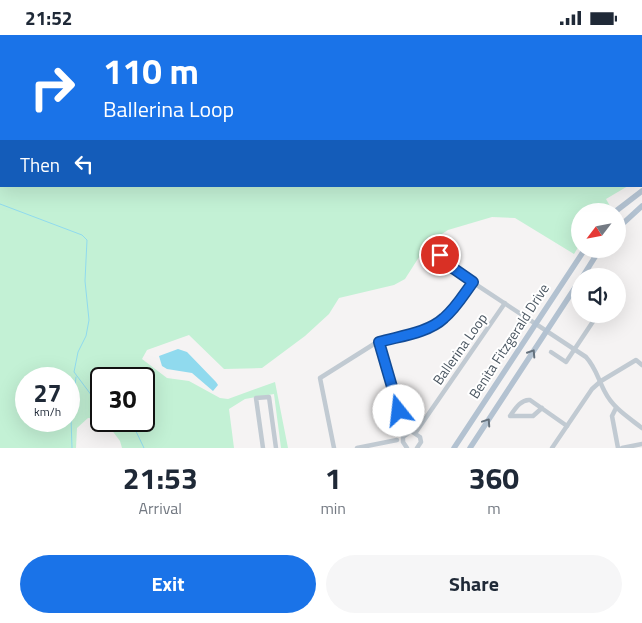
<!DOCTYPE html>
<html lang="en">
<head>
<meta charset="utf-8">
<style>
  body { margin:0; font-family:"Titillium Web",sans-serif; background:#f6f6f7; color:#1f2937; height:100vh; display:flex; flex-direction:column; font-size:19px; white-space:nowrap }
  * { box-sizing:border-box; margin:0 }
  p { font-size:16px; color:#747a83 }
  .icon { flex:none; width:28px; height:28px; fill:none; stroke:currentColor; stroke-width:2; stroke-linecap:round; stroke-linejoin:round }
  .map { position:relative; height:413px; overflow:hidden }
  .side { display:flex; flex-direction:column; background:#fff; flex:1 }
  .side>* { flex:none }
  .guide { position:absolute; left:0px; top:0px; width:642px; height:152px; box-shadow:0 5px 20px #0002; background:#1a73e8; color:#fff; overflow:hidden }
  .needle { width:32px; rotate:238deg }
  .tools { position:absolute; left:571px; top:168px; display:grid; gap:10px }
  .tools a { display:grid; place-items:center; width:55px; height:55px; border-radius:50%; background:#fff; box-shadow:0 5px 20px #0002; font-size:25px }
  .speed { position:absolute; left:15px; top:332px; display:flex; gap:10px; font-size:25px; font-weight:700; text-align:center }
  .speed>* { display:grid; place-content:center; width:65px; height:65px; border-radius:50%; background:#fff; box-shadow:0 5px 20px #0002; line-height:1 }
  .speed small { font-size:12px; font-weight:400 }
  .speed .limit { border:2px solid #111; border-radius:8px; background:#fff; color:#111 }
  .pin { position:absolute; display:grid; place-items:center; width:42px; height:42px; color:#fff; margin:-21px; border:2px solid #fff; border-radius:50%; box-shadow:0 1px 5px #0007 }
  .me { position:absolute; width:55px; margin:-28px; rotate:344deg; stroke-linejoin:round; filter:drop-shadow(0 0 4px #0008) }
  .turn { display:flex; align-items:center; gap:18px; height:105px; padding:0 20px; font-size:22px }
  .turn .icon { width:65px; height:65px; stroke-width:2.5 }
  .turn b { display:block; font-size:35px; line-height:42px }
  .then { display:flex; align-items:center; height:48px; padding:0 20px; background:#0003; gap:10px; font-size:19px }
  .eta { display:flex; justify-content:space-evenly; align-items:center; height:85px; text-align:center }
  .eta b { font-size:30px; font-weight:700; line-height:35px }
  .action { display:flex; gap:10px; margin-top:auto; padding:10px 20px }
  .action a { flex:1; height:58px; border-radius:30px; background:#1a73e8; color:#fff; font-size:20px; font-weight:700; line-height:58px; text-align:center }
  .action a+a { background:#f6f6f7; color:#1f2937 }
  .status { display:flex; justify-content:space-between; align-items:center; height:35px; padding:0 25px; background:#fff; direction:ltr }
  .status svg { height:14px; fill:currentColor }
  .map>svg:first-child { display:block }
</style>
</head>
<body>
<div class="status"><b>21:52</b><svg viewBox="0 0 49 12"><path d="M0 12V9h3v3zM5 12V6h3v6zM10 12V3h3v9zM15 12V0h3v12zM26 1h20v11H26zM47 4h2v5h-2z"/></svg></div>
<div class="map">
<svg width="642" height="413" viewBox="0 0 642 413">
  <rect width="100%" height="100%" fill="#f5f3f3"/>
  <path fill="#c3f1d5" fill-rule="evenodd" d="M0,0H642V143L641,1H1V151H628L606,164L610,171L604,176H580V209L574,219L515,183L492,182L448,195L428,208L405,244L394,250L339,263L329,279L305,301L262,333L224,334L189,300L147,315L142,324L167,343L189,346L220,363L228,364L275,347L288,413H281L274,359L245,364L229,374L234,413H122L120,406L105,386H144V344H101V384L88,383L77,393L76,413H0ZM26,344H69V386H26Z"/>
  <polygon fill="#90daee" points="178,314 187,317 216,347 218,350 213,356 192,338 167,334 162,331 159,321"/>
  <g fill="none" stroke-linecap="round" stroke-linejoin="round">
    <g stroke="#90daee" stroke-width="1">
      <polyline points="68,0 69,1"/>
      <polyline points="0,33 1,39"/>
      <polyline points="0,87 1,86"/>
      <polyline points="0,169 82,200 87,205 85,246 89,285 86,301 78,317 74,337 92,361 101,367"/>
      <polyline points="131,386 144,413"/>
      <polyline points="72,413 71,383 76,342"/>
    </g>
    <g stroke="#c1cad2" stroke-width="4.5">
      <path d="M440,220L451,233L586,322C596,333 598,344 605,357C613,373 628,382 642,393"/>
      <polyline points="379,307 407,398"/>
      <polyline points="551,317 566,327 598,279"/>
      <path d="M542,373L533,381H510C515,374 521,364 530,365L567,391"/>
      <polyline points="616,373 612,381 618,413"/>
      <polyline points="416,397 505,268"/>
      <polyline points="263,413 256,363 269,362 276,413"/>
      <polyline points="334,413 320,343 374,309 425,294 441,286 454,273 473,247"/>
      <polyline points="357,413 397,405"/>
      <polyline points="407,413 403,407 403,402 411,396 420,402 421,407 417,413"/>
      <polyline points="552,413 592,354 601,346 636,325 642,330"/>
      <polyline points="622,413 642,409"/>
    </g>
    <g stroke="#b3c2d1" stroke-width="5.5">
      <polyline points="616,176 642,156"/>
      <polyline points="618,193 642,171"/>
      <polyline points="583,241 600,214"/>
      <polyline points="454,413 585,214"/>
      <polyline points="470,413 580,245"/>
    </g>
  </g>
  <defs><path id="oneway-chevron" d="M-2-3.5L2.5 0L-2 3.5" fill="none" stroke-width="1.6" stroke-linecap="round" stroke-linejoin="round" transform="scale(1.25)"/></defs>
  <g stroke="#64717d">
    <use href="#oneway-chevron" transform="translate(532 318) rotate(-57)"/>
    <use href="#oneway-chevron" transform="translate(487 387) rotate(-56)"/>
  </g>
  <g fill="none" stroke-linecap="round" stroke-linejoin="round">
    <g stroke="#114b97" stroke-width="12">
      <path id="route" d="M399,376L379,307C400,301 428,298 444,283C456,273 464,259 473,247L447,229L440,220"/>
    </g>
    <use href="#route" stroke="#1a73e8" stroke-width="9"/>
  </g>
  <g text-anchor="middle" stroke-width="4" stroke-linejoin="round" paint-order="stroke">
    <g font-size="14" fill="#4a5661" stroke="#fff">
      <text transform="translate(509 306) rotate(-57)" y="5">Benita Fitzgerald Drive</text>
      <text transform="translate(460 314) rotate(-55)" y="5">Ballerina Loop</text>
    </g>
  </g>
</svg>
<div class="tools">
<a><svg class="needle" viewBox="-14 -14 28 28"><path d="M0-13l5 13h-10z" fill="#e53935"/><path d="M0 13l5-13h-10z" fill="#747a83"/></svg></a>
<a><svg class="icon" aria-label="sound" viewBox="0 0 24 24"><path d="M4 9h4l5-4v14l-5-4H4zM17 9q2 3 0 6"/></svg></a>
</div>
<div class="speed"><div>27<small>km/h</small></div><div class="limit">30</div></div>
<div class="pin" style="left:440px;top:220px;background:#d93025"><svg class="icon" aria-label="arrive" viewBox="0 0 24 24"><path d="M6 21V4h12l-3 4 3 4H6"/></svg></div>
<svg class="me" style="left:399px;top:376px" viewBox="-20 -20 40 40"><circle r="19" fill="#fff"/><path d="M0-13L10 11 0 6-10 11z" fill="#1a73e8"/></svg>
<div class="guide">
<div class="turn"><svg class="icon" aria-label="right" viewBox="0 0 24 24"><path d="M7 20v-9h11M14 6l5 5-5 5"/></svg><div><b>110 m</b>Ballerina Loop</div></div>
<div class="then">Then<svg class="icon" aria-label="left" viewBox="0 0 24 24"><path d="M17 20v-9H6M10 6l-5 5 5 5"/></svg></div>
</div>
</div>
<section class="side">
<div class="eta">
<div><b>21:53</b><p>Arrival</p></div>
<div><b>1</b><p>min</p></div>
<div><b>360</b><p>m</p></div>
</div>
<div class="action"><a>Exit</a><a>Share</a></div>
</section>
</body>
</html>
